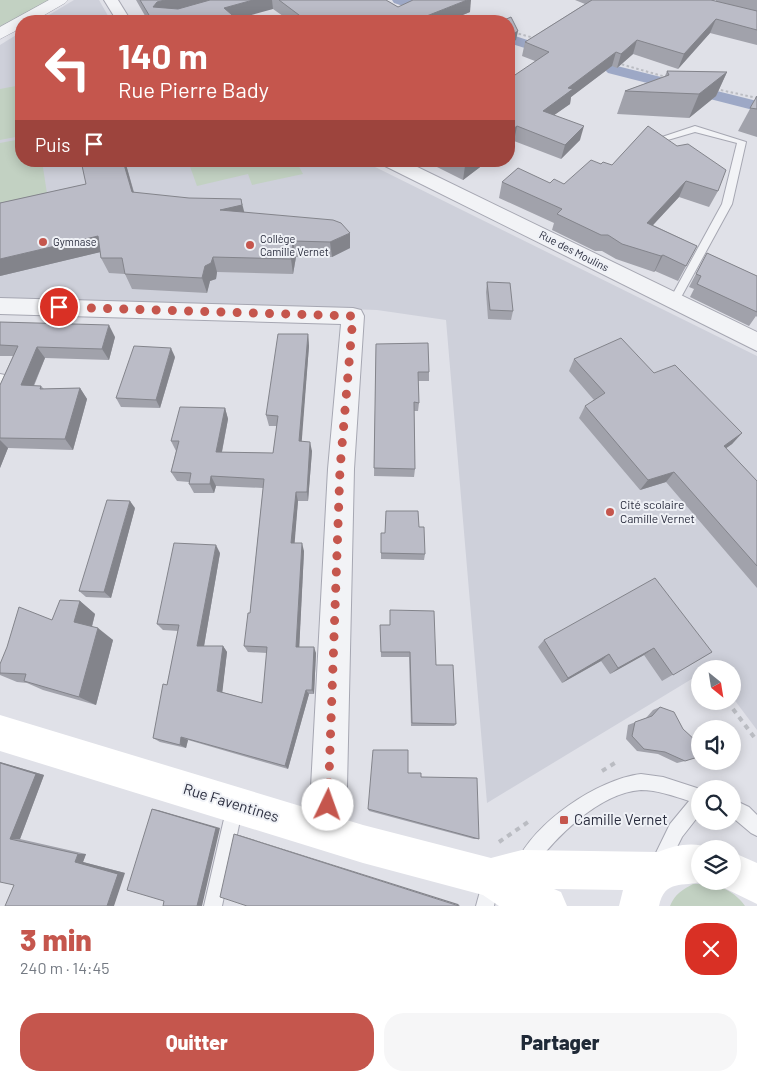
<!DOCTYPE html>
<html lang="fr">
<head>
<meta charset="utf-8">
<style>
  body { margin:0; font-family:Barlow,sans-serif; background:#f6f6f7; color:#1f2937; height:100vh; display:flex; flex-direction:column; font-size:19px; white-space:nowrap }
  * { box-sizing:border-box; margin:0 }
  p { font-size:16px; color:#747a83 }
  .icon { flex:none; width:28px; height:28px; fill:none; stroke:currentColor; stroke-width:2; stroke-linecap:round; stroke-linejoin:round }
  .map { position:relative; height:906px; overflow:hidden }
  .sheet { display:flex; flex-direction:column; background:#fff; flex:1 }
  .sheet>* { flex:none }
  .top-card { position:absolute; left:15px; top:15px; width:500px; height:152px; border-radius:20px; box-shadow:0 2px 12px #0003; background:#c5564d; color:#fff; overflow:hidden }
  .needle { width:32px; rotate:150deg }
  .buttons { position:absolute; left:691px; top:660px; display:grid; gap:10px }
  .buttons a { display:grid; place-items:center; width:50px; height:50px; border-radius:50%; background:#fff; box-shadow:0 2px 12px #0003; font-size:25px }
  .pin { position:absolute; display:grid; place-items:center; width:42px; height:42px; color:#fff; margin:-21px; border:2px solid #fff; border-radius:50%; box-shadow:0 1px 5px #0007 }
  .me { position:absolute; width:55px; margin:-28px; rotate:3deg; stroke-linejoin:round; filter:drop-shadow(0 0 4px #0008) }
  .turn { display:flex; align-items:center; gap:18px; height:105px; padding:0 20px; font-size:22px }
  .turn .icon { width:65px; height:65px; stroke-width:2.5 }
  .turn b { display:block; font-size:35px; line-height:42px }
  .then { display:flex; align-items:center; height:48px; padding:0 20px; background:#0003; gap:10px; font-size:19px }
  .round { display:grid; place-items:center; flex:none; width:52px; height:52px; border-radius:20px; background:#f6f6f7 }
  .overview { display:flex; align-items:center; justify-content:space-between; height:85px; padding:0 20px }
  h1 { font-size:30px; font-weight:800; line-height:38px; color:#c5564d }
  .action { display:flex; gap:10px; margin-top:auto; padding:10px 20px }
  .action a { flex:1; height:58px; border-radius:20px; background:#c5564d; color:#fff; font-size:20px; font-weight:800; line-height:58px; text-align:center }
  .action a+a { background:#f6f6f7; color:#1f2937 }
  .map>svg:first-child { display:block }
</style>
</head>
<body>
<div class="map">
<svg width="757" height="906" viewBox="0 0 757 906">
  <rect width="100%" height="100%" fill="#e0e1e8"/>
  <g fill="#ced0da">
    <polygon points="74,0 99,0 111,21 39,21"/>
    <polygon points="21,32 21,161 363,161 757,356 757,730 733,698 732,669 700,669 700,674 487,803 446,320 377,310 0,298 0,45"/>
  </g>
  <g fill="#c2d1c2">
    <polygon points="0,0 53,0 0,30"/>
    <polygon points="21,85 21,136 0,140 0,89"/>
    <polygon points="21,139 21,161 42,161 48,200 0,210 0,143"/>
    <polygon points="188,161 296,161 303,174 252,185 248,174 197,186"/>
    <path d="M693,884C715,884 731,887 745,906H670C675,894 682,890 693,884Z"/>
  </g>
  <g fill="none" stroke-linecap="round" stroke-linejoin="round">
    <g fill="#9da8c6" fill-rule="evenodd">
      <polygon points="392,0 412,0 466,18 468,21 448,21 394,3"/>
      <polygon points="509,34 561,51 563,54 561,57 556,58 509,43"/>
      <polygon points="613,65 757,101 757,111 608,73 605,70 608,67"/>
    </g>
    <g stroke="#a6a7b2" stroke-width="2">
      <g id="service">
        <polygon points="695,126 746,142 732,204 679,301 674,305 669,301 722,204 737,143 695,132 654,144 650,141"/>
        <polygon points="0,374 10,376 12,379 4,396 0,398"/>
        <path d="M641,774L663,777L700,789V814L682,837L666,869L660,872L654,869L651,863L670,824L689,801C674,796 657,790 641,790C598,793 555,838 531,870L525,873L519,870L516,864C533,823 598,779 641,774Z"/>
        <polygon points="235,798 241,800 243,806 222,906 204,906 227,806 229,800"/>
        <polygon points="732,799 749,807 757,815 757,836 751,833 732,817"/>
        <polygon points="490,874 496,877 499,883 494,906 476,906 484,877"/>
      </g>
    </g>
    <g stroke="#a6a7b2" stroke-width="2">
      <g id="minor">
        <polygon points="104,0 118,0 131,21 117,21"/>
        <polygon points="381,161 405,161 757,332 757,351 383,165"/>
        <polygon points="0,298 353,308 361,310 364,316 354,469 347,787 342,831 337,844 324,849 311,844 306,831 311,787 328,469 341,324 0,314"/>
      </g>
    </g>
    <g stroke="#a6a7b2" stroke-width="1">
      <polygon id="tertiary" points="49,0 68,0 65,3 34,21 21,21 21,28 0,39 0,27"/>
    </g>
    <g stroke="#babcc2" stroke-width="2" stroke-dasharray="2.5 2.5" stroke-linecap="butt">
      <polyline points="456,15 477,21"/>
      <polyline points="509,31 534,38"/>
      <polyline points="617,63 666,77"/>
      <polyline points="716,89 757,98"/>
    </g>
    <g stroke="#babcc2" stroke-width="4" stroke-dasharray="5 5" stroke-linecap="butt">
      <polyline points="727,701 757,741"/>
      <polyline points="602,771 618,761"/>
      <polyline points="499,842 531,820"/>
    </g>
    <use href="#service" fill="#f2f3f6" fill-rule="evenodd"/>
    <use href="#minor" fill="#f2f3f6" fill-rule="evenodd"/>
    <use href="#tertiary" fill="#f2f3f6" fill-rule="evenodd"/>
    <g fill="#fff" fill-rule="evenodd">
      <path d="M0,715L363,825L491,858L522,850L658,852C676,845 694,841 712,849H700V881H703C683,888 665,878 659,906H619L623,890L554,889L561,892L567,906H499L483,895L363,863L0,751Z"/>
      <polygon points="732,852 757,863 757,904 718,885 717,881 732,881"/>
    </g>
  </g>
  <g fill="#a1a2ab">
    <polygon points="136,0 386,0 398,7 470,12 448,21 290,21 273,9 148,21"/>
    <polygon points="575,0 711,0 716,1 716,0 757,0 757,45 710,33 678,69 633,54 617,68 612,66 571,97 570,104 554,115 580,140 561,159 514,141 509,145 535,61 522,56 525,42 585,4"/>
    <polygon points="667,71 727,72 716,96 689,118 617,114 625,91 665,76"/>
    <polygon points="757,96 757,137 738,131"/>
    <polygon points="648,126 718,191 709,207 679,197 653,225 697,246 678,281 655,271 654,272 616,259 602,251 595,251 552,230 554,223 499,198 502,182 564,184 601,164 612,165"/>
    <polygon points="81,161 125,161 134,192 244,212 350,248 332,257 296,257 293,274 217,272 216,279 210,281 207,293 132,289 125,274 109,273 101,258 100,252 0,276 0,203 86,184"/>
    <polygon points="425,161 488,161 463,180"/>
    <polygon points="707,253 757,276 757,317 756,316 749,326 690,297 694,289 689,287"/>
    <polygon points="487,282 513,311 511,320 488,319 486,292"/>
    <polygon points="0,322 22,323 115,337 109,360 45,358 34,386 41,386 44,389 80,388 87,399 73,450 8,448 0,468 0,385 13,356 0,356"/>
    <polygon points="308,334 309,346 301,441 312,451 308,501 298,501 294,543 304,551 299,647 316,653 314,694 309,694 288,769 188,740 186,748 160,742 153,738 167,685 178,631 163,630 157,624 220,553 204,646 223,646 227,652 222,692 262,703 267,653 248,652 244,646 250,613 263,488 216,486 214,493 194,493 189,484 189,482 177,481 171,472 176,451 171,441 225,408 228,419 222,452 273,453 277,426 269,426 266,415"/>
    <polygon points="376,344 429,372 429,381 418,381 419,403 418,411 414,411 415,469 414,477 374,476"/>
    <polygon points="175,357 160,408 121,407 116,398"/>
    <polygon points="574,359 654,373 742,433 732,444 726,448 757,481 757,588 666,482 640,490 579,418 585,406 594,400 569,371"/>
    <polygon points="135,508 111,598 86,597 79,591"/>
    <polygon points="419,527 425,554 424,560 381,559 381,533 385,533"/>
    <polygon points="80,601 95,614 92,627 113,640 96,705 43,690 27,683 17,682 0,675 0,664 52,620"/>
    <polygon points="380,625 436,665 456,724 454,726 411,726 409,657 381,657"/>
    <polygon points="544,640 712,652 662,681 644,655 610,674 601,661 562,683 538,647"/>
    <polygon points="660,707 685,761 677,763 658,754 637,751 626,739 628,725 646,718 653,710"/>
    <polygon points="0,762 44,775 20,839 86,854 83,862 125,873 14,885"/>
    <polygon points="408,773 421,777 479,839 474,839 369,811 368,809"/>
  </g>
  <g fill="#83848b">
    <polygon points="165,0 216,0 157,21 153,7 157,2"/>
    <polygon points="253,0 272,0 273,9 230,21 224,8"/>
    <polygon points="467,0 471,0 470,12 448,21 414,21"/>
    <polygon points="716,19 710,33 678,69 684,54"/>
    <polygon points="518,31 516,40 509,44 509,36"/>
    <polygon points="637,40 633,54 617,68 621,54"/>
    <polygon points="616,52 612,66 571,97 570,104 540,125 543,111 568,88"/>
    <polygon points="727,72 716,96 689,118 699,94"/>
    <polygon points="517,126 514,141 509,145 509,132"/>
    <polygon points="584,126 580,140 561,159 565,145"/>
    <polygon points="123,161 125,161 138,208 132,192"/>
    <polygon points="471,161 488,161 463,180 465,166"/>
    <polygon points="686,181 679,197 640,239 647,223"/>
    <polygon points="241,199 245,215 220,210"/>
    <polygon points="350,233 350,248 332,257 330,242"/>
    <polygon points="98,236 105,251 0,276 0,259"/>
    <polygon points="293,241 296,257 293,274 291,259"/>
    <polygon points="663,255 655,271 654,272 661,256"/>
    <polygon points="213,257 217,272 216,279 210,281 207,293 202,278 205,266"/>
    <polygon points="109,325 115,337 109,360 102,349"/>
    <polygon points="308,334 309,346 301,451 299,441"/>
    <polygon points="37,347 45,358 29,396 21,385"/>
    <polygon points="171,348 175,357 160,408 156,400"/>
    <polygon points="80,388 87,399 73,450 65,439"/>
    <polygon points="225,408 228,419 220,461 216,452"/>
    <polygon points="742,433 732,444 714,457 724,446"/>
    <polygon points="0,440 8,448 0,468"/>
    <polygon points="310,442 312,451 308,501 307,492"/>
    <polygon points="674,472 666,482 640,490 648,480"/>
    <polygon points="211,476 216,486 214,493 210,484"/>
    <polygon points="296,492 298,501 294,551 291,543"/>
    <polygon points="130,501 135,508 111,598 104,592"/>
    <polygon points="302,543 304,551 299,653 296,647"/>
    <polygon points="216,545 220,553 203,652 197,646"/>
    <polygon points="80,601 95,614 90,633 74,622"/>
    <polygon points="98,628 113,640 96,705 79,697"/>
    <polygon points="223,646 227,652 222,695 217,691"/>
    <polygon points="314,647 316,653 314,694 312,690"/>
    <polygon points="654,648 644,655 610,674 618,668"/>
    <polygon points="609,654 601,661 562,683 568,678"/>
    <polygon points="306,690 309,694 288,769 285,766"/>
    <polygon points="181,737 188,740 186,748 180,745"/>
    <polygon points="0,762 44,775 20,839 10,839"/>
    <polygon points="152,809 158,810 220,828 202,906 197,906"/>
    <polygon points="234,834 239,835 458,904 460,906"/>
    <polygon points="78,854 86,854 83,862 125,873 114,906 107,906 75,862"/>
  </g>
  <g fill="#bbbcc7" stroke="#83848b">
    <polygon points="140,0 165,0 157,2 153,7 178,9 210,0 253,0 224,8 239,21 147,21 152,20"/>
    <polygon points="279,0 386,0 398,7 413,0 467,0 414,21 307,21"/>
    <polygon points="592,0 711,0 757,11 757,30 716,19 684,54 637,40 621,54 616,52 568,88 573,89 543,111 584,126 565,145 517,126 509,132 509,79 549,52 525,42"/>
    <polygon points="511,17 518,31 509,36 509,21 502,21"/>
    <polygon points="667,71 727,72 699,94 625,91 669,75"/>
    <polygon points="757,96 757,109 750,108"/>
    <polygon points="648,126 677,146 688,144 726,170 718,191 686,181 647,223 697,246 686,266 663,255 661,256 622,244 608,235 601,235 557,214 562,209 502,182 518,168 550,183 554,179 564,184 591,160 601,164 603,162 612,165"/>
    <polygon points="81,161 123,161 132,192 189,198 241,199 242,205 220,210 333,220 341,223 350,233 330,242 293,241 291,259 213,257 211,263 205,266 202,278 125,274 122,258 101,258 98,236 0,259 0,203 86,184"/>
    <polygon points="456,161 471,161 465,166"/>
    <polygon points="707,253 757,276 757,312 697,284 701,276 696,274"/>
    <polygon points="487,282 510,283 513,311 490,310"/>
    <polygon points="0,322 109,325 102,349 37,347 21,385 41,386 40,389 80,388 65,439 0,438 0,385 18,346 0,345"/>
    <polygon points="278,334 308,334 299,441 310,442 307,492 296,492 291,543 302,543 296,647 314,647 312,690 306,690 285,766 181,737 180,745 153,738 163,684 167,685 179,625 157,624 174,543 216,545 197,646 223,646 217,691 262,703 267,647 244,646 248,613 250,613 264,479 211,476 210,484 189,484 191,473 171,472 179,441 171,441 180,407 225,408 216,452 273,453 278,416 266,415"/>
    <polygon points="621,338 654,373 675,365 742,433 724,446 757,481 757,566 674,472 648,480 585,406 605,393 574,359"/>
    <polygon points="428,343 429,372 418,372 419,403 414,402 415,469 374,468 376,344"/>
    <polygon points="134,346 171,348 156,400 116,398"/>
    <polygon points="107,500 130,501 104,592 79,591"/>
    <polygon points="386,511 418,511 419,527 424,527 425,554 381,553 381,533 385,533"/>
    <polygon points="655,578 712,652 673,675 654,648 618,668 609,654 568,678 544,640"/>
    <polygon points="60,600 80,601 74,622 98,628 79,697 24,681 26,674 0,673 0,664 7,647 19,607 52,620"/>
    <polygon points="390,610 434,611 436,665 453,665 456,724 412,723 410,652 381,652 380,625 390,625"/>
    <polygon points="660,707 674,712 683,729 696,741 698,757 685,761 665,752 644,749 632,736 635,722 652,716"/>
    <polygon points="373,750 408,750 408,773 421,773 421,777 477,778 479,839 368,809"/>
    <polygon points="0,763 36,774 10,839 78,854 75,862 118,874 107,906 5,906 14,885 0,882"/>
    <polygon points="152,809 216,828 197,906 163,906 164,901 127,890"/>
    <polygon points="234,834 459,906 247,906 220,897"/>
  </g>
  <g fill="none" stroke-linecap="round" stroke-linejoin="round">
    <polyline stroke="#c5564d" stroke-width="9" stroke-dasharray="0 16.2" points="59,307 353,316 340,469 328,805"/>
  </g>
  <g fill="#c5564d" stroke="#eff1f6" stroke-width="2">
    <circle cx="43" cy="242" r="5"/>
    <circle cx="250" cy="245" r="5"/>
    <circle cx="610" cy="512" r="5"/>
    <rect x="559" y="815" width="10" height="10" rx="2.5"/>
  </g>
  <g text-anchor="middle" stroke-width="4" stroke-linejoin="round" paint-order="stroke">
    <g font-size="11" fill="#2a2d3e" stroke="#eff1f6" text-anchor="start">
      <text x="260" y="243">Collège<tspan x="260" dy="13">Camille Vernet</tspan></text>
      <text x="53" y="246">Gymnase</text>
    </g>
    <g font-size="11" fill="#2a2d3e" stroke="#eff1f6">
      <text transform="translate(574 251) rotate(27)" y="4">Rue des Moulins</text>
    </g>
    <g font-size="12" fill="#2a2d3e" stroke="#eff1f6" text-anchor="start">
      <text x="620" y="509">Cité scolaire<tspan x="620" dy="14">Camille Vernet</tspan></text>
    </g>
    <g font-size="15" fill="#2a2d3e" stroke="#eff1f6">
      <text transform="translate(231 803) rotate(17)" y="5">Rue Faventines</text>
    </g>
    <g font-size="15" fill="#2a2d3e" stroke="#eff1f6" text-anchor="start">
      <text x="574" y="825">Camille Vernet</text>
    </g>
  </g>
</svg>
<div class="buttons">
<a><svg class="needle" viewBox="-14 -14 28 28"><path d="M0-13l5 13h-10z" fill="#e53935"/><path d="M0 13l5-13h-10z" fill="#747a83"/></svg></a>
<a><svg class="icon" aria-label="sound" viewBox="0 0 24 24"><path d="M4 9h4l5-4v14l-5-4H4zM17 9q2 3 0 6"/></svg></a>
<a><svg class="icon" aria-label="search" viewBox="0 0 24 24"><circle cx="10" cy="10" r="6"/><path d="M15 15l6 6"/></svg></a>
<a><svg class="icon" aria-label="layers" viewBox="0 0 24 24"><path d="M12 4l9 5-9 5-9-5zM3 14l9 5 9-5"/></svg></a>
</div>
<div class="pin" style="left:59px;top:307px;background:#d93025"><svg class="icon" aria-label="arrive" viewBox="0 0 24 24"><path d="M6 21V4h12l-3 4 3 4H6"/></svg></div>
<svg class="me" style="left:328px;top:805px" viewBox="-20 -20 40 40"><circle r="19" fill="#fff"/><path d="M0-13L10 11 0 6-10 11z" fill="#c5564d"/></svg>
<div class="top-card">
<div class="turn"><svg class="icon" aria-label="left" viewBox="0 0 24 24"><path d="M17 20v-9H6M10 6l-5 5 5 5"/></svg><div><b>140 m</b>Rue Pierre Bady</div></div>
<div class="then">Puis<svg class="icon" aria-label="arrive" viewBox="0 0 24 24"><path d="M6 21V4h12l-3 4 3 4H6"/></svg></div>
</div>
</div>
<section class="sheet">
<div class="overview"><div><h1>3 min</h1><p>240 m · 14:45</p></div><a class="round" style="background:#d93025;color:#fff"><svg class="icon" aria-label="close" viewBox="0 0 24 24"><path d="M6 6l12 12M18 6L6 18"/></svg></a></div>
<div class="action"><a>Quitter</a><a>Partager</a></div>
</section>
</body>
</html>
